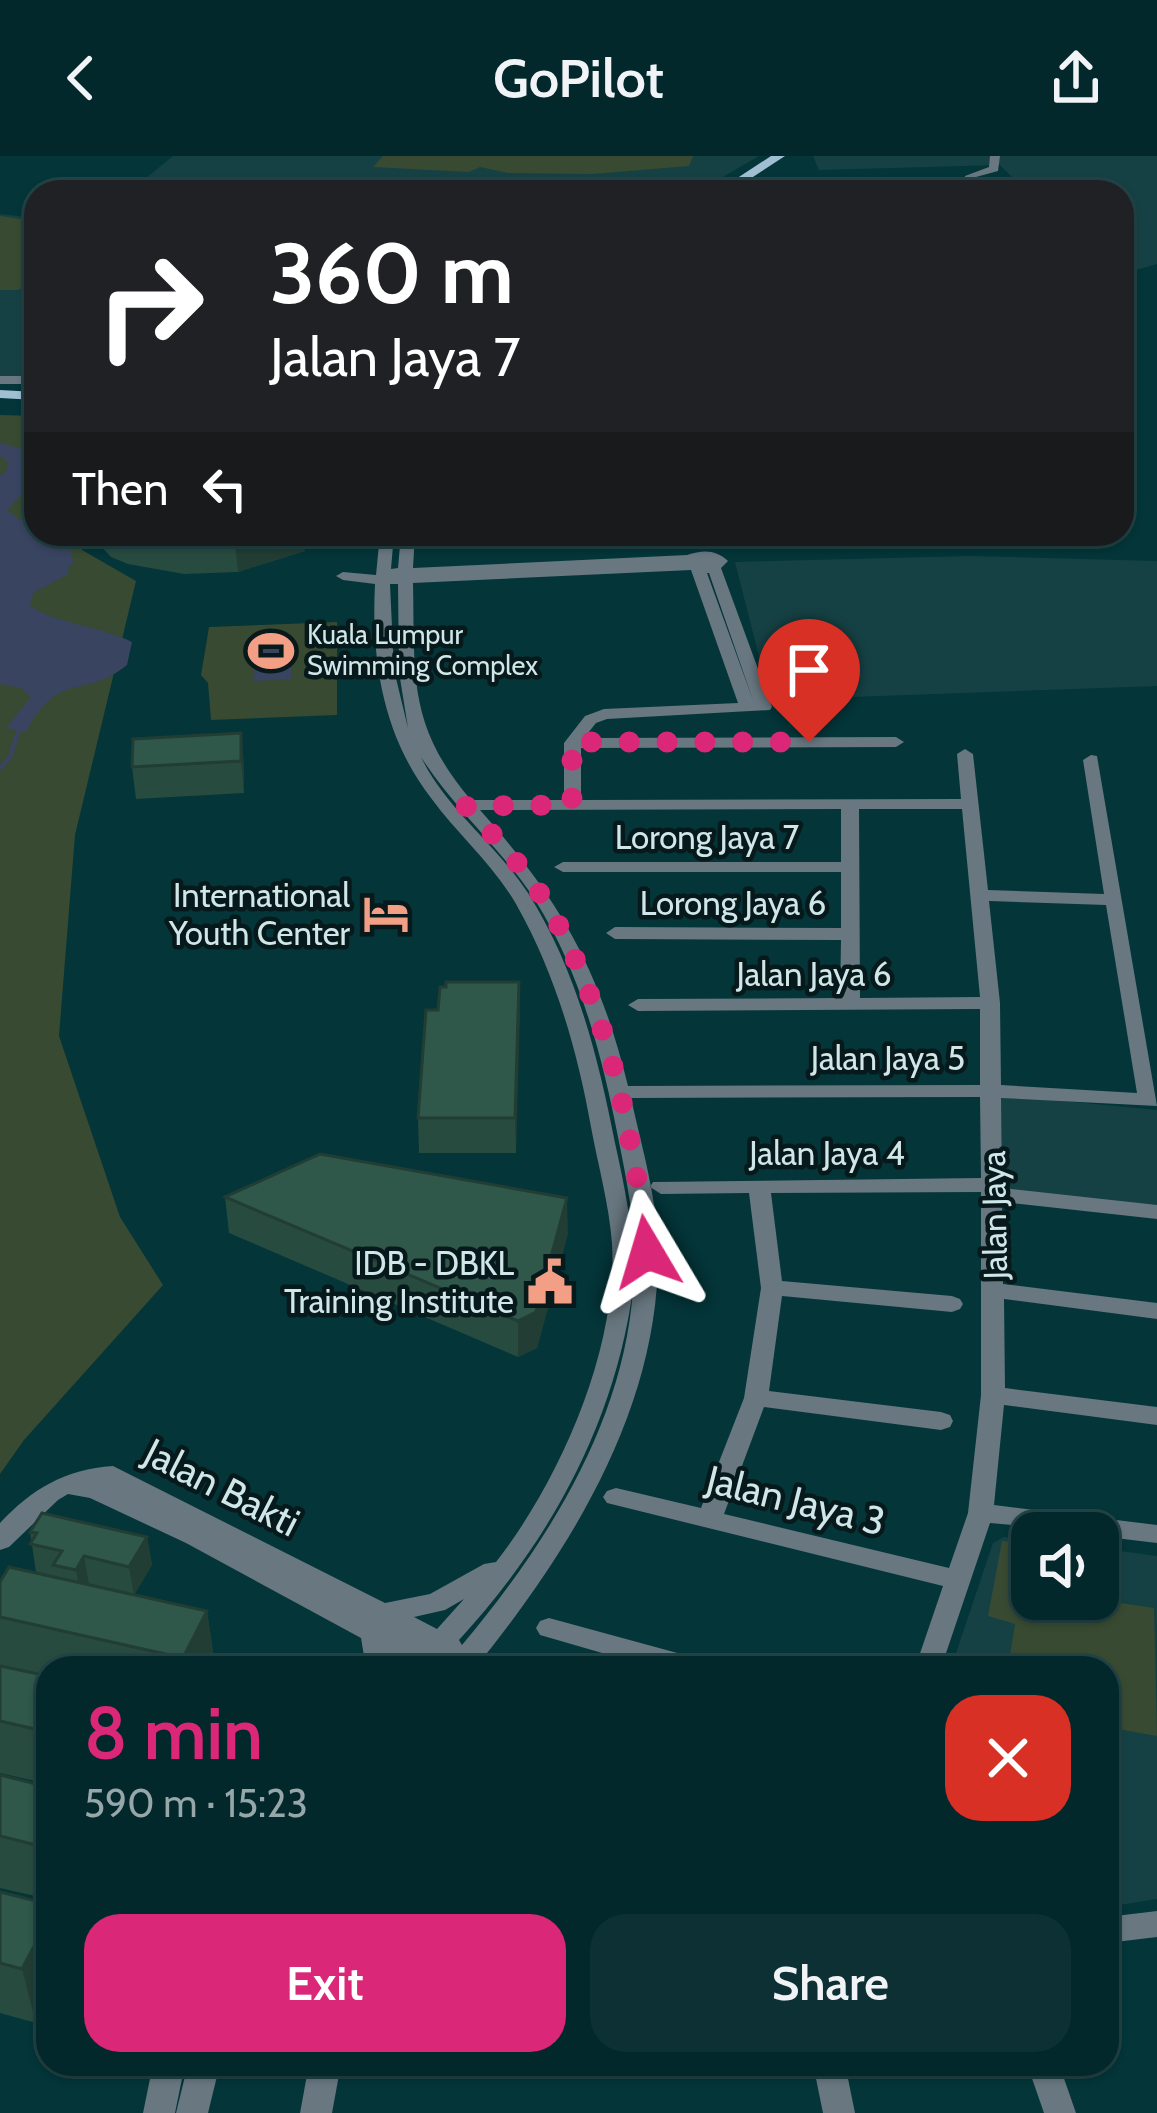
<!DOCTYPE html>
<html lang="en">
<head>
<meta charset="utf-8">
<style>
  body { margin:0; font-family:Cabin,sans-serif; background:#0c3033; color:#f1f3f6; height:100vh; display:flex; flex-direction:column; font-size:45px; white-space:nowrap }
  * { box-sizing:border-box; margin:0 }
  p { font-size:39px; color:#96a6a9 }
  .icon { flex:none; width:66px; height:66px; fill:none; stroke:currentColor; stroke-width:2; stroke-linecap:round; stroke-linejoin:round }
  .map { position:relative; flex:1; overflow:hidden }
  .drawer { position:absolute; left:36px; top:1500px; width:1083px; height:420px; display:flex; flex-direction:column; background:#02282b; border-radius:36px; box-shadow:0 3px 9px #0004,0 0 0 3px #234447 }
  .drawer>* { flex:none }
  .banner { position:absolute; left:24px; top:24px; width:1110px; height:366px; border-radius:36px; box-shadow:0 3px 9px #0004,0 0 0 3px #234447; background:#202124; color:#fff; overflow:hidden }
  .buttons { position:absolute; left:1011px; top:1356px; display:grid; gap:24px }
  .buttons a { display:grid; place-items:center; width:108px; height:108px; border-radius:24px; background:#02282b; box-shadow:0 3px 9px #0004,0 0 0 3px #234447; font-size:60px }
  .pin { position:absolute; display:grid; place-items:center; width:102px; height:102px; color:#fff; margin:-123px -51px; border-radius:50% 50% 50% 0; rotate:-45deg; box-shadow:0 0 12px #0007 }
  .pin .icon { rotate:45deg }
  .me { position:absolute; width:132px; margin:-66px; rotate:353deg; stroke-linejoin:round; filter:drop-shadow(0 0 9px #0008) }
  .turn { display:flex; align-items:center; gap:42px; height:252px; padding:0 48px; font-size:54px }
  .turn .icon { width:156px; height:156px; stroke-width:2.5 }
  .turn b { display:block; font-size:84px; line-height:102px }
  .then { display:flex; align-items:center; height:114px; padding:0 48px; background:#0003; gap:24px; font-size:45px }
  .round { display:grid; place-items:center; flex:none; width:126px; height:126px; border-radius:36px; background:#0c3033 }
  .summary { display:flex; align-items:center; justify-content:space-between; height:204px; padding:0 48px }
  h1 { font-size:72px; font-weight:600; line-height:90px; color:#db2777 }
  .cta { display:flex; gap:24px; margin-top:auto; padding:24px 48px }
  .cta a { flex:1; height:138px; border-radius:36px; background:#db2777; color:#fff; font-size:48px; font-weight:600; line-height:138px; text-align:center }
  .cta a+a { background:#0c3033; color:#f1f3f6 }
  header { display:flex; justify-content:space-between; align-items:center; height:156px; padding:0 48px; background:#02282b; font-size:54px; font-weight:600 }
  .map>svg:first-child { display:block }
</style>
</head>
<body>
<header><svg class="icon" aria-label="back" viewBox="0 0 24 24"><path d="M15 5l-7 7 7 7"/></svg>GoPilot<svg class="icon" aria-label="share" viewBox="0 0 24 24"><path d="M12 15V3M7 8l5-5 5 5M5 13v7h14v-7"/></svg></header>
<div class="map">
<svg width="1157" height="1957" viewBox="0 0 1157 1957">
  <rect width="100%" height="100%" fill="#033539"/>
  <g fill="#164144">
    <polygon points="173,0 759,0 697,36 129,36"/>
    <polygon points="813,0 1157,0 1157,108 1122,118 1122,36 1016,36 1036,29 1012,21 1000,9 819,14"/>
    <polygon points="0,58 36,62 36,221 0,221"/>
    <polygon points="970,400 1157,405 1157,530 770,544 735,406"/>
    <polygon points="999,939 1157,954 1157,1052 999,1034"/>
    <polygon points="1004,1381 1032,1384 1032,1443 1098,1443 1098,1392 1157,1400 1157,1743 1107,1751 1107,1512 951,1512 993,1387"/>
  </g>
  <g fill="#384a31">
    <polygon points="383,0 693,0 689,10 592,18 508,17 480,11 469,16 373,11"/>
    <polygon points="0,60 34,65 31,90 36,91 36,125 18,134 0,134"/>
    <polygon points="0,259 36,260 36,378 80,378 82,394 136,425 75,679 59,880 120,1061 163,1129 24,1284 0,1318"/>
    <polygon points="337,466 337,559 211,564 208,527 201,519 209,471"/>
    <polygon points="1002,1385 1032,1388 1032,1443 1093,1443 1154,1452 1157,1580 1107,1571 1107,1512 1008,1512 1015,1468 988,1460"/>
  </g>
  <g fill="#394461">
    <path d="M0,287L36,297V324L7,354L19,363L36,365V378H65L74,407L67,412L69,418L34,436L30,449C46,465 103,471 132,486L127,509C84,544 59,513 26,576L6,572L31,541L21,532L0,528V319L6,316L8,307L0,300Z"/>
    <polygon points="291,482 291,523 254,525 255,484"/>
  </g>
  <g fill="none" stroke-linecap="round" stroke-linejoin="round">
    <polyline stroke="#394461" stroke-width="4.5" points="0,612 10,601 18,576"/>
    <g fill="#687780" fill-rule="evenodd">
      <polygon points="990,0 1000,0 998,15 965,24 965,20 989,11"/>
      <rect x="0" y="220" width="36" height="8"/>
      <path d="M380,378H394L391,413L398,412L401,378H415L413,412L687,399C703,394 715,393 728,405L721,412L772,551L770,554L607,563L596,567L584,582L896,581L904,586L896,591L581,592V644L961,643L957,598L965,593L973,598L988,734L1104,738L1083,604L1091,599L1097,600L1157,950L1001,942L1002,1032L1157,1049V1063L1002,1046L1003,1128L1157,1147V1163L1004,1143L1005,1232L1157,1251V1269L1004,1249L994,1349L1157,1369V1387L1098,1380V1377L990,1367L941,1512H915L943,1430L607,1347L603,1341L607,1335L616,1332L701,1352L744,1242L761,1132L749,1037L661,1038L650,1031L653,1026L981,1022L980,941L631,942C642,992 658,1045 658,1097C659,1253 570,1395 475,1512H404L406,1506L390,1498L392,1512H366L361,1482L186,1387L90,1342L68,1338L58,1344L9,1391L0,1394V1367C32,1333 65,1313 113,1310L385,1447L430,1438L484,1408L496,1406C560,1324 618,1193 612,1087C609,1048 598,1009 591,971C577,893 555,817 516,748C493,708 458,679 431,642C383,580 371,504 375,428L343,424L336,420L343,416L376,419ZM691,414L738,547L604,553L585,560L564,587V644H471C407,569 415,519 413,427ZM707,417H709L754,547ZM390,428H398L399,516L408,572L394,514ZM421,601C454,653 502,693 535,744C581,817 603,903 619,986C628,1031 637,1076 634,1122C634,1076 625,1032 615,987C598,900 576,813 528,737C497,689 446,653 421,601ZM841,653V706H563L554,711L563,716H841V772L615,771L606,777L615,783L841,784L840,842L638,843L628,849L638,855L980,853V929L628,930C599,812 560,744 480,654ZM859,653H962L980,841L860,842ZM989,745L1106,749L1137,937L1001,929L1000,847ZM981,1036V1239L968,1357L949,1412L724,1358L764,1251L941,1274L950,1271L953,1265L950,1259L941,1256L769,1235L782,1140L952,1156L960,1153L963,1148L960,1143L952,1140L782,1125L771,1037ZM633,1133C624,1267 546,1389 462,1489L459,1484C550,1385 615,1267 633,1133ZM464,1443L437,1473L414,1461L445,1454Z"/>
      <polygon points="549,1462 692,1501 702,1504 705,1512 654,1512 540,1479 536,1472 540,1465"/>
      <polygon points="1157,1755 1157,1781 1107,1787 1107,1761"/>
      <polygon points="153,1908 185,1908 175,1957 143,1957"/>
      <polygon points="188,1908 220,1908 208,1957 176,1957"/>
      <polygon points="309,1908 341,1908 332,1957 300,1957"/>
      <polygon points="813,1908 845,1908 855,1957 823,1957"/>
      <polygon points="1027,1908 1059,1908 1076,1957 1044,1957"/>
    </g>
    <g fill="#a0bfd3" fill-rule="evenodd">
      <polygon points="771,0 785,0 730,36 716,36"/>
      <polygon points="0,234 36,236 36,244 0,242"/>
    </g>
  </g>
  <g fill="#284b40">
    <polygon points="92,378 363,378 363,379 304,382 305,395 238,416 184,418 128,408 111,401 94,383"/>
    <polygon points="241,577 244,637 136,643 132,611"/>
    <polygon points="519,826 516,997 419,997 418,962"/>
    <polygon points="225,1041 568,1077 537,1192 518,1201 229,1077"/>
    <polygon points="30,1376 147,1381 152,1409 134,1439 207,1455 215,1509 214,1512 48,1512 48,1628 0,1617 0,1426 55,1421 36,1416"/>
    <polygon points="0,1619 48,1631 48,1743 0,1732"/>
    <polygon points="0,1736 48,1748 36,1867 0,1857"/>
  </g>
  <g fill="#213d34">
    <polygon points="264,378 303,378 305,395 238,416 235,387"/>
    <polygon points="241,577 244,609 244,637 241,605"/>
    <polygon points="519,826 520,860 516,997 515,962"/>
    <polygon points="567,1042 568,1077 537,1192 518,1201 518,1165"/>
    <polygon points="147,1381 152,1409 134,1439 129,1411"/>
    <polygon points="84,1400 89,1428 81,1442 76,1414"/>
    <polygon points="207,1455 215,1509 214,1512 185,1512 183,1502"/>
    <polygon points="48,1764 48,1843 36,1867 22,1813"/>
  </g>
  <g fill="#2f574a" stroke="#213d34" stroke-width="3">
    <polygon points="758,31 808,32 806,36 757,36"/>
    <polygon points="121,378 264,378 235,387 181,389"/>
    <polygon points="241,577 241,605 132,611 133,583"/>
    <polygon points="446,826 519,826 515,962 418,962 426,854 438,854 440,831 446,831"/>
    <polygon points="320,998 567,1042 536,1156 518,1165 225,1041"/>
    <polygon points="42,1357 147,1381 129,1411 84,1400 76,1414 53,1409 62,1395 30,1388 37,1377 30,1376"/>
    <polygon points="9,1411 207,1455 183,1502 0,1461 0,1426"/>
    <polygon points="0,1510 48,1520 48,1576 0,1565"/>
    <polygon points="0,1619 48,1631 48,1692 0,1680"/>
    <polygon points="0,1736 48,1748 48,1764 22,1813 0,1807"/>
  </g>
  <g fill="none" stroke-linecap="round" stroke-linejoin="round">
    <path stroke="#db2777" stroke-width="21" stroke-dasharray="0 37.8" d="M647,1096C634,984 611,867 557,766C534,722 500,686 466,650L572,649V586H809"/>
  </g>
  <defs>
    <g id="stadium-bare" transform="scale(3.6)"><path d="M0-5a6.5 5 0 1 0 0 10a6.5 5 0 1 0 0-10ZM-3.5-1.8h7v3.6h-7Z" fill="#f39f85" stroke="#07191b" stroke-width="2.5" paint-order="stroke"/></g>
    <g id="hotel-bare" transform="scale(3.6)"><path d="M-6-4.5h1.5V1H6V5H4.5V3h-9V5H-6ZM-4 0a1.8 1.8 0 1 1 3.6 0ZM.5 0V-2.5h3Q6-2.5 6 0Z" fill="#f39f85" stroke="#07191b" stroke-width="2.5" paint-order="stroke"/></g>
    <g id="civic-bare" transform="scale(3.6)"><path d="M-.6-6.5H3V-4.5H.6V-3L4-1V1h2V6H-6V1h2V-1L-.6-3ZM-1.2 2.5V6h2.4V2.5Z" fill="#f39f85" stroke="#07191b" stroke-width="2.5" paint-order="stroke"/></g>
  </defs>
  <g fill-rule="evenodd">
    <use href="#stadium-bare" x="271" y="495"/>
    <use href="#hotel-bare" x="386" y="758"/>
    <use href="#civic-bare" x="550" y="1126"/>
  </g>
  <g text-anchor="middle" stroke-width="9" stroke-linejoin="round" paint-order="stroke">
    <g font-size="27" fill="#d0e7e9" stroke="#07191b" text-anchor="start">
      <text x="307" y="488">Kuala Lumpur<tspan x="307" dy="31">Swimming Complex</tspan></text>
    </g>
    <g font-size="33" fill="#d0e7e9" stroke="#07191b">
      <text x="707" y="693">Lorong Jaya 7</text>
      <text x="733" y="759">Lorong Jaya 6</text>
      <text x="814" y="830">Jalan Jaya 6</text>
      <text x="888" y="914">Jalan Jaya 5</text>
      <text x="827" y="1009">Jalan Jaya 4</text>
      <text transform="translate(994 1059) rotate(-91)" y="12">Jalan Jaya</text>
    </g>
    <g font-size="33" fill="#d0e7e9" stroke="#07191b" text-anchor="end">
      <text x="350" y="751">International<tspan x="350" dy="38">Youth Center</tspan></text>
      <text x="514" y="1119">IDB - DBKL<tspan x="514" dy="38">Training Institute</tspan></text>
    </g>
    <g font-size="39" fill="#d0e7e9" stroke="#07191b">
      <text transform="translate(222 1331) rotate(27)" y="14">Jalan Bakti</text>
      <text transform="translate(796 1344) rotate(14)" y="14">Jalan Jaya 3</text>
    </g>
  </g>
</svg>
<div class="buttons">
<a><svg class="icon" aria-label="sound" viewBox="0 0 24 24"><path d="M4 9h4l5-4v14l-5-4H4zM17 9q2 3 0 6"/></svg></a>
</div>
<div class="pin" style="left:809px;top:586px;background:#d93025"><svg class="icon" aria-label="arrive" viewBox="0 0 24 24"><path d="M6 21V4h12l-3 4 3 4H6"/></svg></div>
<svg class="me" style="left:647px;top:1096px" viewBox="-20 -20 40 40"><path d="M0-17L14 15 0 8-14 15z" fill="#db2777" stroke="#fff" stroke-width="4"/></svg>
<div class="banner">
<div class="turn"><svg class="icon" aria-label="right" viewBox="0 0 24 24"><path d="M7 20v-9h11M14 6l5 5-5 5"/></svg><div><b>360 m</b>Jalan Jaya 7</div></div>
<div class="then">Then<svg class="icon" aria-label="left" viewBox="0 0 24 24"><path d="M17 20v-9H6M10 6l-5 5 5 5"/></svg></div>
</div>
<section class="drawer">
<div class="summary"><div><h1>8 min</h1><p>590 m · 15:23</p></div><a class="round" style="background:#d93025;color:#fff"><svg class="icon" aria-label="close" viewBox="0 0 24 24"><path d="M6 6l12 12M18 6L6 18"/></svg></a></div>
<div class="cta"><a>Exit</a><a>Share</a></div>
</section>
</div>
</body>
</html>
